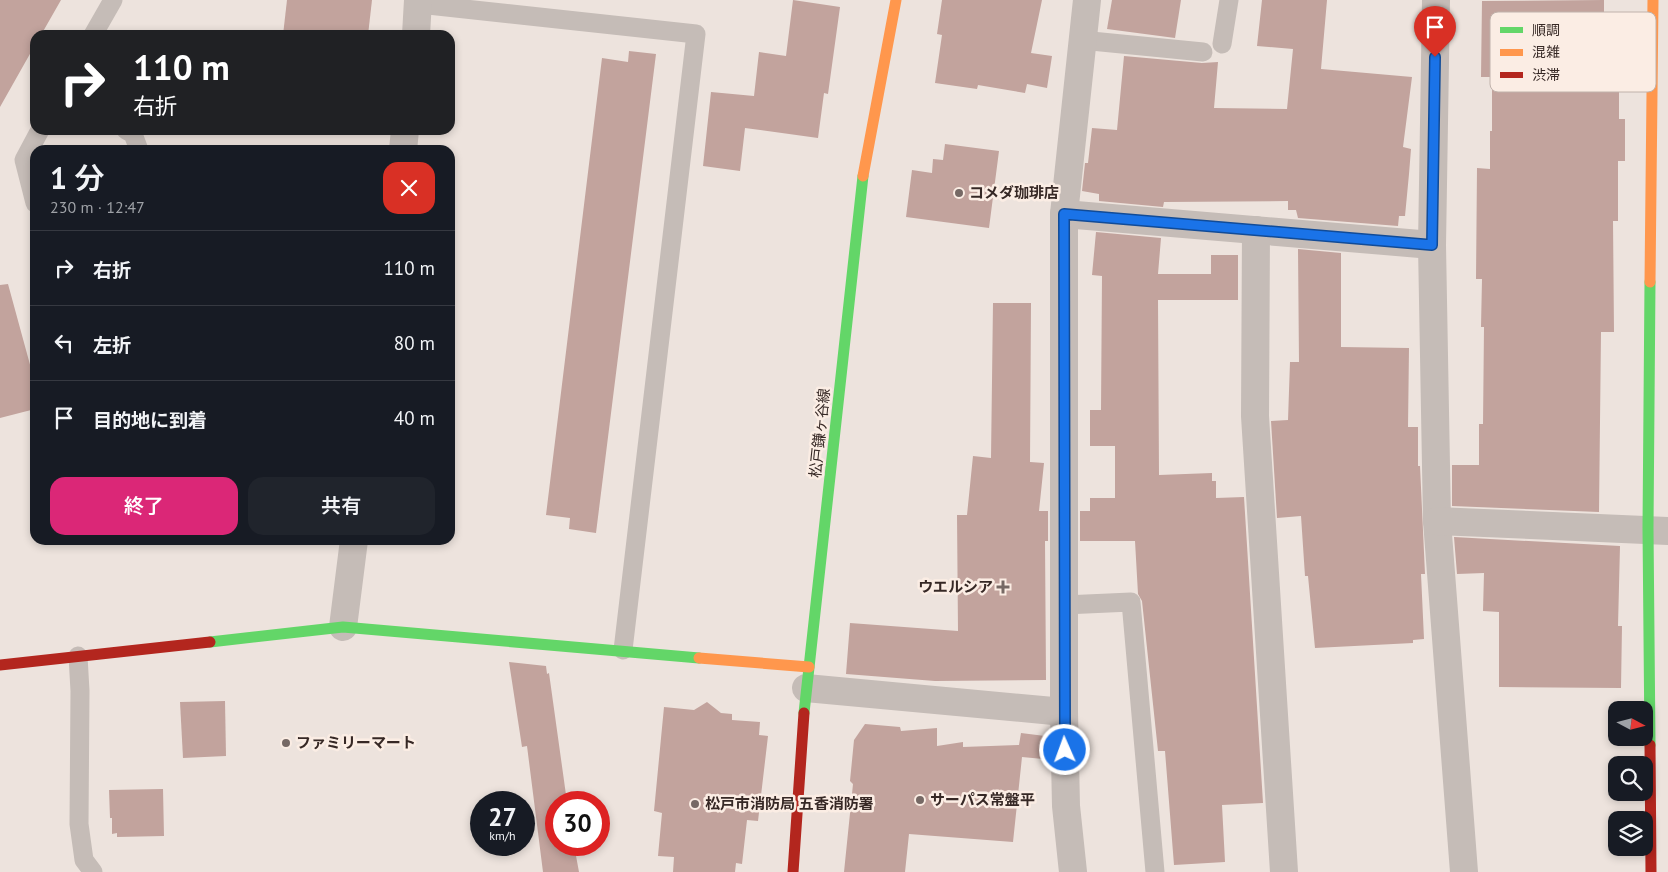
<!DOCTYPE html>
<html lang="ja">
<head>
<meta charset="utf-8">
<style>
  body { margin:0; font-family:"PT Sans","Noto Sans JP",sans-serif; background:#20242c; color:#f1f3f6; height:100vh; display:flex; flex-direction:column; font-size:19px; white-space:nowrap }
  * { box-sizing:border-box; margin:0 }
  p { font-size:16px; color:#9ea1a6 }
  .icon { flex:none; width:28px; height:28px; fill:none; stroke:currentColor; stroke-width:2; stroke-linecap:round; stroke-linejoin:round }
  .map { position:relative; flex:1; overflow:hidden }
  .details { position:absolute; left:30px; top:145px; width:425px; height:400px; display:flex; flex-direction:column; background:#171b24; border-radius:15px; box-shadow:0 2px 8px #0003 }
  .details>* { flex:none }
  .guide { position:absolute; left:30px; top:30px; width:425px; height:105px; border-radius:15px; box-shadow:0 2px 8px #0003; background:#202124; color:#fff; overflow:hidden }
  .needle { width:32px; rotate:97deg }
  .tools { position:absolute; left:1608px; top:701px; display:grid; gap:10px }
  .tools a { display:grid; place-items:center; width:45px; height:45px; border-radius:10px; background:#171b24; box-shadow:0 2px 8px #0003; font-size:25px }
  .speed { position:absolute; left:470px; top:791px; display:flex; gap:10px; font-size:25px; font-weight:700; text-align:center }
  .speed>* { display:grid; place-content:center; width:65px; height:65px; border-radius:50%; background:#171b24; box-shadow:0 2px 8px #0003; line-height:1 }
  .speed small { font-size:12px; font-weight:400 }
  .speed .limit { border:8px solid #d22; background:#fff; color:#111 }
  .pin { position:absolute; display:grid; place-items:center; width:42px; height:42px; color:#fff; margin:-51px -21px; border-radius:50% 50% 50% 0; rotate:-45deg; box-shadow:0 0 5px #0007 }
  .pin .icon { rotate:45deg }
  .me { position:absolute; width:55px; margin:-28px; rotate:358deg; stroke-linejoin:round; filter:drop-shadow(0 0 4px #0008) }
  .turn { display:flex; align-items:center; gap:18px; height:105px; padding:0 20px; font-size:22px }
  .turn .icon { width:65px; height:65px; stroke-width:2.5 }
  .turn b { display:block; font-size:35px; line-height:42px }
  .round { display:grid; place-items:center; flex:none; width:52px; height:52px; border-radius:15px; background:#20242c }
  .summary { display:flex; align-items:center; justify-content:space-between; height:85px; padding:0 20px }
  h1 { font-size:30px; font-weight:600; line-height:38px }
  .primary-button { display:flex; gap:10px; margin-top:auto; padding:10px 20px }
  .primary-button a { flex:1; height:58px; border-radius:15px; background:#db2777; color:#fff; font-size:20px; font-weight:600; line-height:58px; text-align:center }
  .primary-button a+a { background:#20242c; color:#f1f3f6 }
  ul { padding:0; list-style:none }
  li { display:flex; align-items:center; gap:15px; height:75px; padding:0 20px; border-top:1px solid #363941 }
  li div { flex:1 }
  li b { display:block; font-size:19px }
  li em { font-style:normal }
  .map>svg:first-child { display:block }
</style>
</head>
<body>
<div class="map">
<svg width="1668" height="872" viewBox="0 0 1668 872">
  <rect width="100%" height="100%" fill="#ede3dd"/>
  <g fill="#c2a39d">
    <polygon points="0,0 61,0 41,35 35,35 35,45 0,107"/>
    <polygon points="287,0 372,0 368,35 283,35"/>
    <polygon points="793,0 840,7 828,94 824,93 818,138 745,128 740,171 703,166 711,92 754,96 759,52 786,56"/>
    <polygon points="942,0 1042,0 1031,53 1052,56 1047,88 1027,84 1025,93 978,85 977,89 935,83 942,35 937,34"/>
    <polygon points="1112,0 1181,0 1175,38 1107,29"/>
    <polygon points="1262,0 1327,0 1321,69 1412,77 1403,147 1411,149 1409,174 1405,216 1399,216 1398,226 1298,218 1296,210 1288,210 1288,201 1164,202 1163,207 1099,201 1099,194 1082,191 1085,163 1088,163 1092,128 1117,130 1124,56 1202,63 1218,62 1214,108 1287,109 1293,49 1257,46"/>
    <polygon points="1604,0 1604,14 1613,14 1612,59 1619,59 1619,119 1625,119 1625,161 1618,161 1618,221 1613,221 1614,332 1601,332 1599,512 1452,506 1452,465 1479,465 1479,424 1483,424 1484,327 1481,327 1482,279 1476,279 1477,168 1490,169 1490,131 1492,131 1492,77 1481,77 1482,1"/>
    <polygon points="629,51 656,54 596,533 569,529 570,518 546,515 602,58 628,62"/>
    <polygon points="945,144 999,151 989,228 906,217 912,170 932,173 933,159 943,160"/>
    <polygon points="1096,232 1161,238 1158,274 1211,274 1211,255 1238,255 1238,300 1158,300 1159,475 1212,473 1212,481 1216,481 1216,498 1244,497 1263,803 1222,805 1225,862 1174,865 1165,751 1158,751 1142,601 1138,594 1135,541 1080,541 1080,511 1090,511 1090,498 1115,498 1115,446 1090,446 1090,410 1101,410 1102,276 1092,275"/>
    <polygon points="1298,249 1341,253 1341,347 1409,348 1408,427 1418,427 1418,466 1420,466 1425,574 1421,574 1424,639 1413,640 1413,643 1315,648 1308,576 1305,576 1301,516 1277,518 1271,421 1288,420 1290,362 1299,362"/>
    <polygon points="8,284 35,383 35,409 0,418 0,285"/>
    <polygon points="993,303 1031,303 1030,462 1044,463 1039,511 1048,511 1048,541 1045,541 1046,680 935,681 846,674 850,623 958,631 957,515 967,515 973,456 991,458"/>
    <polygon points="1454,537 1620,546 1618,626 1622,626 1621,688 1499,687 1499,612 1483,611 1484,573 1457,574"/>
    <polygon points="509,662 546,666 547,674 549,673 567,802 556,802 556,845 574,845 579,872 543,872 527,746 522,747"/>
    <polygon points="225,701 226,756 183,758 180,702"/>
    <polygon points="707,702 721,713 732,714 732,720 760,722 759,735 768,736 758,821 747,820 742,864 736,863 735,872 673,872 674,857 658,856 662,813 654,811 664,707 694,710"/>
    <polygon points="865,724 900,727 901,731 937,728 937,746 963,742 963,747 1019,745 1021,733 1045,736 1043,759 1022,757 1013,842 909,834 905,872 844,872 853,784 850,781 854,740"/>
    <polygon points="163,789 164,836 117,837 117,833 112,834 112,818 110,818 109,790"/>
  </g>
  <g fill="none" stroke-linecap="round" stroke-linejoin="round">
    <g stroke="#c5bcb7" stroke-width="19">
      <polyline points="419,4 696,34 623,650"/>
      <polyline points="93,35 113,0"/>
      <polyline points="1081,40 1203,52"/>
      <polyline points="1222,44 1229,0"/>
      <polyline points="126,130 133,134 139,150"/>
      <polyline points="35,203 24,160 40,130"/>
      <polyline points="1064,605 1131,602 1155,872"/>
      <polyline points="78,656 80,691 79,824 84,860 93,872"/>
    </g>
    <g stroke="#c5bcb7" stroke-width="28">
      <polyline points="1436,0 1432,245 1437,521 1464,872"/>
      <polyline points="416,35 418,0"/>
      <polyline points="403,150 405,130"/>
      <polyline points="1064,214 1432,245"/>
      <polyline points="1256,230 1255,416 1284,872"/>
      <polyline points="1437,521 1668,531"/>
      <polyline points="343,627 354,540"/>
      <polyline points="806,688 1064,712"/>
      <polyline points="1073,872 1066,806 1064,712 1064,214 1087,0"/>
    </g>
    <g stroke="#63d668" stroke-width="11">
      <polyline points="210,642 343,627 699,658"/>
      <polyline points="804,713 863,176"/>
      <polyline points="1650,745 1648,528 1650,282"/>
    </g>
    <g stroke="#ff974d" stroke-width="11">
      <polyline points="863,176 896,0"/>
      <polyline points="1650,282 1653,0"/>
      <polyline points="699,658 809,667"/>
    </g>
    <g stroke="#b3261e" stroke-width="11">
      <polyline points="0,665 210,642"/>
      <polyline points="1650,745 1651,872"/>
      <polyline points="793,872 804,713"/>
    </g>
  </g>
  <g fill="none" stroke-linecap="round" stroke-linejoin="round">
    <g stroke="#114b97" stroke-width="12">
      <polyline id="route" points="1065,750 1064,214 1432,245 1435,57"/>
    </g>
    <use href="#route" stroke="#1a73e8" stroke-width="9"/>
  </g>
  <g fill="#766965" stroke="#fbede4" stroke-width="2">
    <circle cx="959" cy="193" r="5"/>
    <path d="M1000.5 579.5h5v5h5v5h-5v5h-5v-5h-5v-5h5z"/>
    <circle cx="286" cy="743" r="5"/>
    <circle cx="920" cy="800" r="5"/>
    <circle cx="695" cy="804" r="5"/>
  </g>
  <g text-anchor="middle" stroke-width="5" stroke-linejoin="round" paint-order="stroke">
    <g font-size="15" font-weight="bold" fill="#362825" stroke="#fbede4" text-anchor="start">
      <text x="969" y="198">コメダ珈琲店</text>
      <text x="993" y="592" text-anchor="end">ウエルシア</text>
      <text x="296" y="748">ファミリーマート</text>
      <text x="930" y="805">サーパス常盤平</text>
      <text x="705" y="809">松戸市消防局 五香消防署</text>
    </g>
    <g font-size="15" fill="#362825" stroke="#fbede4">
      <text transform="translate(820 433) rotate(-84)" y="5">松戸鎌ヶ谷線</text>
    </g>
  </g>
  <rect x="1490" y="12" width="166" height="80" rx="8" fill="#fbede4" stroke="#c0b2ab" stroke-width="1"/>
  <rect x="1500" y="27" width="23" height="6" fill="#63d668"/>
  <rect x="1500" y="49" width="23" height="7" fill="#ff974d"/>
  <rect x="1500" y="72" width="23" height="6" fill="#b3261e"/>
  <g font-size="14" fill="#362825">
    <text x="1532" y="35">順調</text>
    <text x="1532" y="57">混雑</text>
    <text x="1532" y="80">渋滞</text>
  </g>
</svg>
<div class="tools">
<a><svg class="needle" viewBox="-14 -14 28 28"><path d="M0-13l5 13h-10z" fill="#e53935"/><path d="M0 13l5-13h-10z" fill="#9ea1a6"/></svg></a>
<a><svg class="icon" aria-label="search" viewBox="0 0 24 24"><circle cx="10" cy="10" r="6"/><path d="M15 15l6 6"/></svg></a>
<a><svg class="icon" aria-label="layers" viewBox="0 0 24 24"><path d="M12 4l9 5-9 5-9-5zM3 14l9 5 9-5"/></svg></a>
</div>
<div class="speed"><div>27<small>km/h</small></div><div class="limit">30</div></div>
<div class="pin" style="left:1435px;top:57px;background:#d93025"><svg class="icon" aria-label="arrive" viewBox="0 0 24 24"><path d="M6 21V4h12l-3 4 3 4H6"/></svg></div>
<svg class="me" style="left:1065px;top:750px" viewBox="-20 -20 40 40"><circle r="17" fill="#1a73e8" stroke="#fff" stroke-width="3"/><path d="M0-11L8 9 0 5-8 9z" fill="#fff"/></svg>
<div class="guide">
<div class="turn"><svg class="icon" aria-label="right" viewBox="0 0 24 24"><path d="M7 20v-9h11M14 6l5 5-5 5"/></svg><div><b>110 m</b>右折</div></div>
</div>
<section class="details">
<div class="summary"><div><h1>1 分</h1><p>230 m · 12:47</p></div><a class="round" style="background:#d93025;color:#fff"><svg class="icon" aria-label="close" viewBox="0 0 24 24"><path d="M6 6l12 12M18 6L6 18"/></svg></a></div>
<ul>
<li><svg class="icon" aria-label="right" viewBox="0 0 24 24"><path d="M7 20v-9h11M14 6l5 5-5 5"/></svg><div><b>右折</b></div><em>110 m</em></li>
<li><svg class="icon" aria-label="left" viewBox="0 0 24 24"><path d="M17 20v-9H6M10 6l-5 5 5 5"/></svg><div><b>左折</b></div><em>80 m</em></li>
<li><svg class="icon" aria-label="arrive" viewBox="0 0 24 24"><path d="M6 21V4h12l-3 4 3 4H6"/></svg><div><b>目的地に到着</b></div><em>40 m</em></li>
</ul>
<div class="primary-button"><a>終了</a><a>共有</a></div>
</section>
</div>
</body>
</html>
